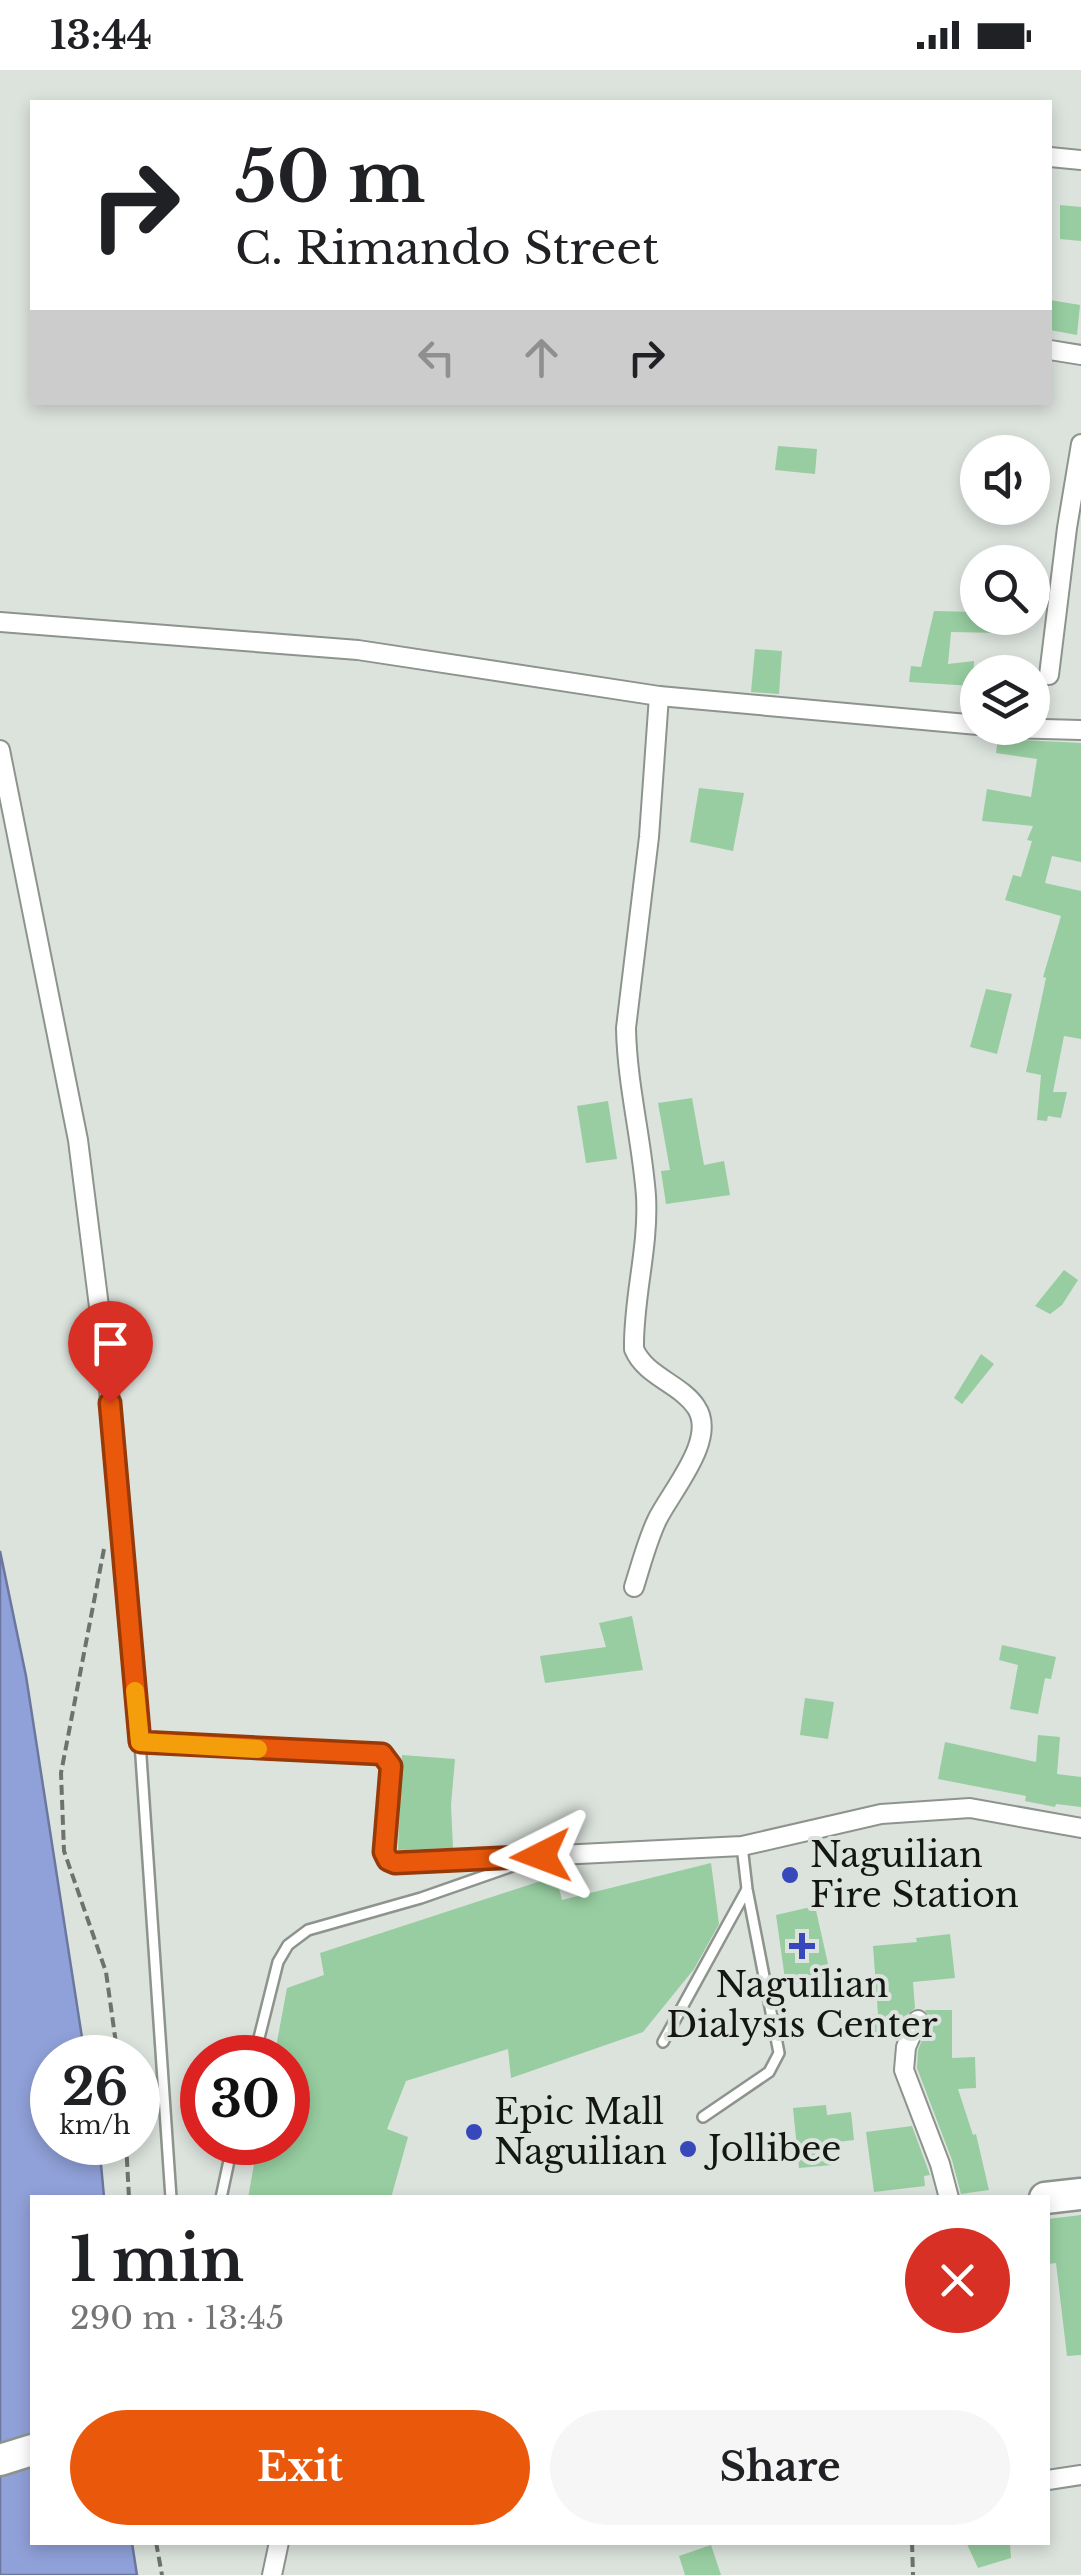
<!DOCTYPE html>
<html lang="en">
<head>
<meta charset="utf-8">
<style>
  body { margin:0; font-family:"Libre Baskerville",serif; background:#f6f6f6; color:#202124; height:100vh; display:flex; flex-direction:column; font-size:38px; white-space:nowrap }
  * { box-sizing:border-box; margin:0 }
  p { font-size:32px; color:#757577 }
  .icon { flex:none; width:55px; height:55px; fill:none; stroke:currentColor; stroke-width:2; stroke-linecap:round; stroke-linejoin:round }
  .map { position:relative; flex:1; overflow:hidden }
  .details { position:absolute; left:30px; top:2125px; width:1020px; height:350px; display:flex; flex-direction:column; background:#fff; border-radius:0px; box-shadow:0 5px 15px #0003 }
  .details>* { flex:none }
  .guide { position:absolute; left:30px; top:30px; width:1022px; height:305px; border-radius:0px; box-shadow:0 5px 15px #0003; background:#fff; color:#202124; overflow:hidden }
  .controls { position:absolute; left:960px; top:365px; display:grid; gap:20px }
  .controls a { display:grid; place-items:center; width:90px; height:90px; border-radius:50%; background:#fff; box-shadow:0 5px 15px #0003; font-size:50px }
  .speed { position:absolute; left:30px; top:1965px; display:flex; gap:20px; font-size:50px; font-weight:700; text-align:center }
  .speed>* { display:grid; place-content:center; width:130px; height:130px; border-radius:50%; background:#fff; box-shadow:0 5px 15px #0003; line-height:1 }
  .speed small { font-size:25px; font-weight:400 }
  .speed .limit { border:15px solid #d22; background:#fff; color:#111 }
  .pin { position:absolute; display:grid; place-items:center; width:85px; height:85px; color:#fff; margin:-102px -42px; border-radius:50% 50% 50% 0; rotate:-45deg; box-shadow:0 0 10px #0007 }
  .pin .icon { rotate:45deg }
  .me { position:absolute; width:110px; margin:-55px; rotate:267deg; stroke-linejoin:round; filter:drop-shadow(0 0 8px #0008) }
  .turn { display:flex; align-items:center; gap:35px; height:210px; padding:0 40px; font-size:45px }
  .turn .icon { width:130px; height:130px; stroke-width:2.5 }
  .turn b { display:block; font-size:70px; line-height:85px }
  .lanes { display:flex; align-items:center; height:95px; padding:0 40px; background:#0003; justify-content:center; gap:50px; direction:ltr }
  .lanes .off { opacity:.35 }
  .round { display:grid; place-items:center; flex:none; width:105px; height:105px; border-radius:52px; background:#f6f6f6 }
  .head { display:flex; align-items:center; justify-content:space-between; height:170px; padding:0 40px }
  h1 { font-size:60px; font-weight:800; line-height:75px }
  .button { display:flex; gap:20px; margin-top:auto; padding:20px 40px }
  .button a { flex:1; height:115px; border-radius:60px; background:#ea580c; color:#fff; font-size:40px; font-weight:800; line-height:115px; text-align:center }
  .button a+a { background:#f6f6f6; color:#202124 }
  .status { display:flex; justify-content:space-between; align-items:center; height:70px; padding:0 50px; background:#fff; direction:ltr }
  .status svg { height:28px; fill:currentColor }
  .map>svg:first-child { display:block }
</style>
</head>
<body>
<div class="status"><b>13:44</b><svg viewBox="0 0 49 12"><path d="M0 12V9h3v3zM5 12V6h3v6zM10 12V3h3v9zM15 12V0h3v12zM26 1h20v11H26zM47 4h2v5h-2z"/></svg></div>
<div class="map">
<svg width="1081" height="2505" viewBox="0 0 1081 2505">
  <rect width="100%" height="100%" fill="#dce3dd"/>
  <polygon fill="#90a1d9" stroke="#6b779e" stroke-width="2.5" points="0,1481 26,1606 85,1987 52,1988 52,2072 99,2073 104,2127 32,2128 32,2472 132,2473 137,2505 0,2505"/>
  <g fill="#97cda0">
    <polygon points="1060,135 1081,137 1081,171 1060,169"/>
    <polygon points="1050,230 1080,235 1077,265 1050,260"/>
    <polygon points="778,376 817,379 815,404 775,400"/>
    <polygon points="934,541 978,542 978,548 1001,548 1001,563 951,562 948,594 974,591 973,616 909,612 911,596 921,597"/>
    <polygon points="755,579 782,581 779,624 751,622"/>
    <polygon points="998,669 1081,673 1081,792 1052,786 1045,813 1081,821 1081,969 1064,966 1053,1022 1067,1022 1061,1048 1048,1046 1047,1051 1037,1050 1041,1005 1026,1002 1046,908 1043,907 1061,846 1005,830 1013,805 1021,807 1032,771 1027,770 1033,756 982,751 987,719 1031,727 1037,689 996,683"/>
    <polygon points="699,718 744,723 733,781 690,772"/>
    <polygon points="986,919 1012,924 997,984 970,977"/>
    <polygon points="692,1028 704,1095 724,1091 730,1125 666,1134 661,1101 670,1100 658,1033"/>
    <polygon points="608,1031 617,1089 586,1093 577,1036"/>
    <polygon points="1064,1200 1078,1210 1062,1235 1050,1244 1035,1236"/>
    <polygon points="981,1284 994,1294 962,1334 954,1328"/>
    <polygon points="632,1546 643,1600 545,1613 540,1586 606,1577 599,1553"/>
    <polygon points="1002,1575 1056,1587 1051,1609 1045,1608 1038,1644 1010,1639 1018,1595 999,1590"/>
    <polygon points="805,1628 834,1632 828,1669 800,1665"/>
    <polygon points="1038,1665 1060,1667 1057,1704 1081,1707 1081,1737 1056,1734 1055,1737 1025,1731 1026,1726 938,1709 945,1672 1036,1692"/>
    <polygon points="402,1685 455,1689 451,1735 453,1778 398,1780"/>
    <polygon points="711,1793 719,1854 694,1899 643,1962 511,2008 508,1979 406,2011 387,2059 408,2067 391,2128 248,2128 258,2072 288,2072 288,1988 274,1988 287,1918 324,1905 320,1883 556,1806 562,1830"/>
    <polygon points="815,1836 831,1907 786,1916 776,1845"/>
    <polygon points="950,1864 955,1908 913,1912 915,1938 907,1945 897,1967 877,1971 872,1945 878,1944 873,1876 917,1872 916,1868"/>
    <polygon points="925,1940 952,1940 952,1988 975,1987 976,2018 958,2019 973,2065 976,2064 989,2120 961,2124 952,2090 917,1998 918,1980 930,1950"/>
    <polygon points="826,2035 827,2045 851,2042 854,2070 830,2073 832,2095 799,2098 793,2038"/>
    <polygon points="912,2056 930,2105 924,2106 925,2116 874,2122 866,2062"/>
    <polygon points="1081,2145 1081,2285 1067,2286 1056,2193 1048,2194 1048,2149"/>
    <polygon points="966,2472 1010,2474 1011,2488 978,2498"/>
    <polygon points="711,2475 721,2505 685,2505 679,2486"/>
  </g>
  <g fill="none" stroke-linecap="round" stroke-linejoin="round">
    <g stroke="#8d938d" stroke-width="14">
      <g id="lane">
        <polyline points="140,1672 171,2128"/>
        <polyline points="663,1972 746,1821"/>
        <polyline points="254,1988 278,1892 288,1875 308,1860 421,1828 524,1792"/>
        <polyline points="703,2047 769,2002 779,1983 747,1819 742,1776"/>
        <polyline points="221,2128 233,2072"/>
      </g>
    </g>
    <g stroke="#8d938d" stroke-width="22">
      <g id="street">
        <polyline points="1050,87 1081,90"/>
        <polyline points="1050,280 1081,285"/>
        <polyline points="0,552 358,580 659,626 978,655"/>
        <polyline points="1049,605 1067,458 1081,374"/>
        <polyline points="1004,658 1081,660"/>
        <polyline points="0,680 78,1070 108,1308 140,1672 382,1684 391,1695 385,1782 388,1790 395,1793 742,1776 881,1744 970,1738 1081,1758"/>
        <path d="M634,1517C641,1495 647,1471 657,1450C671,1421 718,1369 696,1337C681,1314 645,1306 634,1279C633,1228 649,1178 646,1126C642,1070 627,1015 626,958L649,767L659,626"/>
        <polyline points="918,1950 906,1977 904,2000 940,2094 949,2128"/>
        <polyline points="1048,2410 1081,2405"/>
        <polyline points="272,2505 279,2472"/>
      </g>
    </g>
    <g stroke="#8d938d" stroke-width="35">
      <g id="highway">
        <polyline points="1045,2128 1081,2124"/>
        <polyline points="0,2390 32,2380"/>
      </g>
    </g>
    <g stroke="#6e726f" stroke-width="4" stroke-dasharray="10 5" stroke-linecap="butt">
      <polyline points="104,1479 61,1703 64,1781 106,1902 118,1988"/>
      <polyline points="126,2072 129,2128"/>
      <polyline points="156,2472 162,2505"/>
      <polyline points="912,2472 913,2505"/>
    </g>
    <use href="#lane" stroke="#fff" stroke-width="9"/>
    <use href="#street" stroke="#fff" stroke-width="18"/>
    <use href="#highway" stroke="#fff" stroke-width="30"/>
  </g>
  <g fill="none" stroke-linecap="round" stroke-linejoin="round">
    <g stroke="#983908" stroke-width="25">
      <polyline id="route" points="110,1333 140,1672 382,1684 391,1696 384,1782 388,1790 395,1793 541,1786"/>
    </g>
    <use href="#route" stroke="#ea580c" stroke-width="18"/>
    <polyline stroke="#f59e0b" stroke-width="18" points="135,1621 140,1672 258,1679"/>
  </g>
  <g fill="#3748bb" stroke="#dce3dd" stroke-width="4">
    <circle cx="790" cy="1805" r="10"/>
    <path d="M797 1861h10v10h10v10h-10v10h-10v-10h-10v-10h10z"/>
    <circle cx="474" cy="2062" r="10"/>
    <circle cx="688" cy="2079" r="10"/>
  </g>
  <g text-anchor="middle" stroke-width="8" stroke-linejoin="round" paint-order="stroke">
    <g font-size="35" fill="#141614" stroke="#dce3dd" text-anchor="start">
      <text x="810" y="1797">Naguilian<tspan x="810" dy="40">Fire Station</tspan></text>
      <text x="802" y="1927" text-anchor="middle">Naguilian<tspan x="802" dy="40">Dialysis Center</tspan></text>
      <text x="494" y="2054">Epic Mall<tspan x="494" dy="40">Naguilian</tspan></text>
      <text x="708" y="2091">Jollibee</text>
    </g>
  </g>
</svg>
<div class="controls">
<a><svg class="icon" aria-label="sound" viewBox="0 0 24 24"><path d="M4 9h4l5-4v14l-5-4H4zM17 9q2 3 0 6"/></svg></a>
<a><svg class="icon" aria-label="search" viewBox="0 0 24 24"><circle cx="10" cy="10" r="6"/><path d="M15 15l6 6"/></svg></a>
<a><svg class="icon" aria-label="layers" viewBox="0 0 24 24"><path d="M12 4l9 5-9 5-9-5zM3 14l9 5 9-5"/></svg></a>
</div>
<div class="speed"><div>26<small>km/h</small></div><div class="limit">30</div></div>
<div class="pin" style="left:110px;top:1333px;background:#d93025"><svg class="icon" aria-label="arrive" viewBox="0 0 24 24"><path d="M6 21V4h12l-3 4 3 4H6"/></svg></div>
<svg class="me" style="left:541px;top:1786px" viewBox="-20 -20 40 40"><path d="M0-17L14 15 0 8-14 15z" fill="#ea580c" stroke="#fff" stroke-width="4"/></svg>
<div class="guide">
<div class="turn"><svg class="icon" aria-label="right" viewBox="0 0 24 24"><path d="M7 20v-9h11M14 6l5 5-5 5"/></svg><div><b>50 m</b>C. Rimando Street</div></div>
<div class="lanes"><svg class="icon off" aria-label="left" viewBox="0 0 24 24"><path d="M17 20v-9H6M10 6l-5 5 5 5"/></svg><svg class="icon off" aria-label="ahead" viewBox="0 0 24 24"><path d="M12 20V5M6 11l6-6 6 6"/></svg><svg class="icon" aria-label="right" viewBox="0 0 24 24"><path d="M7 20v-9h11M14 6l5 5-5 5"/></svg></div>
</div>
<section class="details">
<div class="head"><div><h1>1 min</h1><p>290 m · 13:45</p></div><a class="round" style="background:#d93025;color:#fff"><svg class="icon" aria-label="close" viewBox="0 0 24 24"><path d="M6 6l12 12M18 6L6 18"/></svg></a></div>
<div class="button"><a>Exit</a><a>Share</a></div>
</section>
</div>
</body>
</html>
